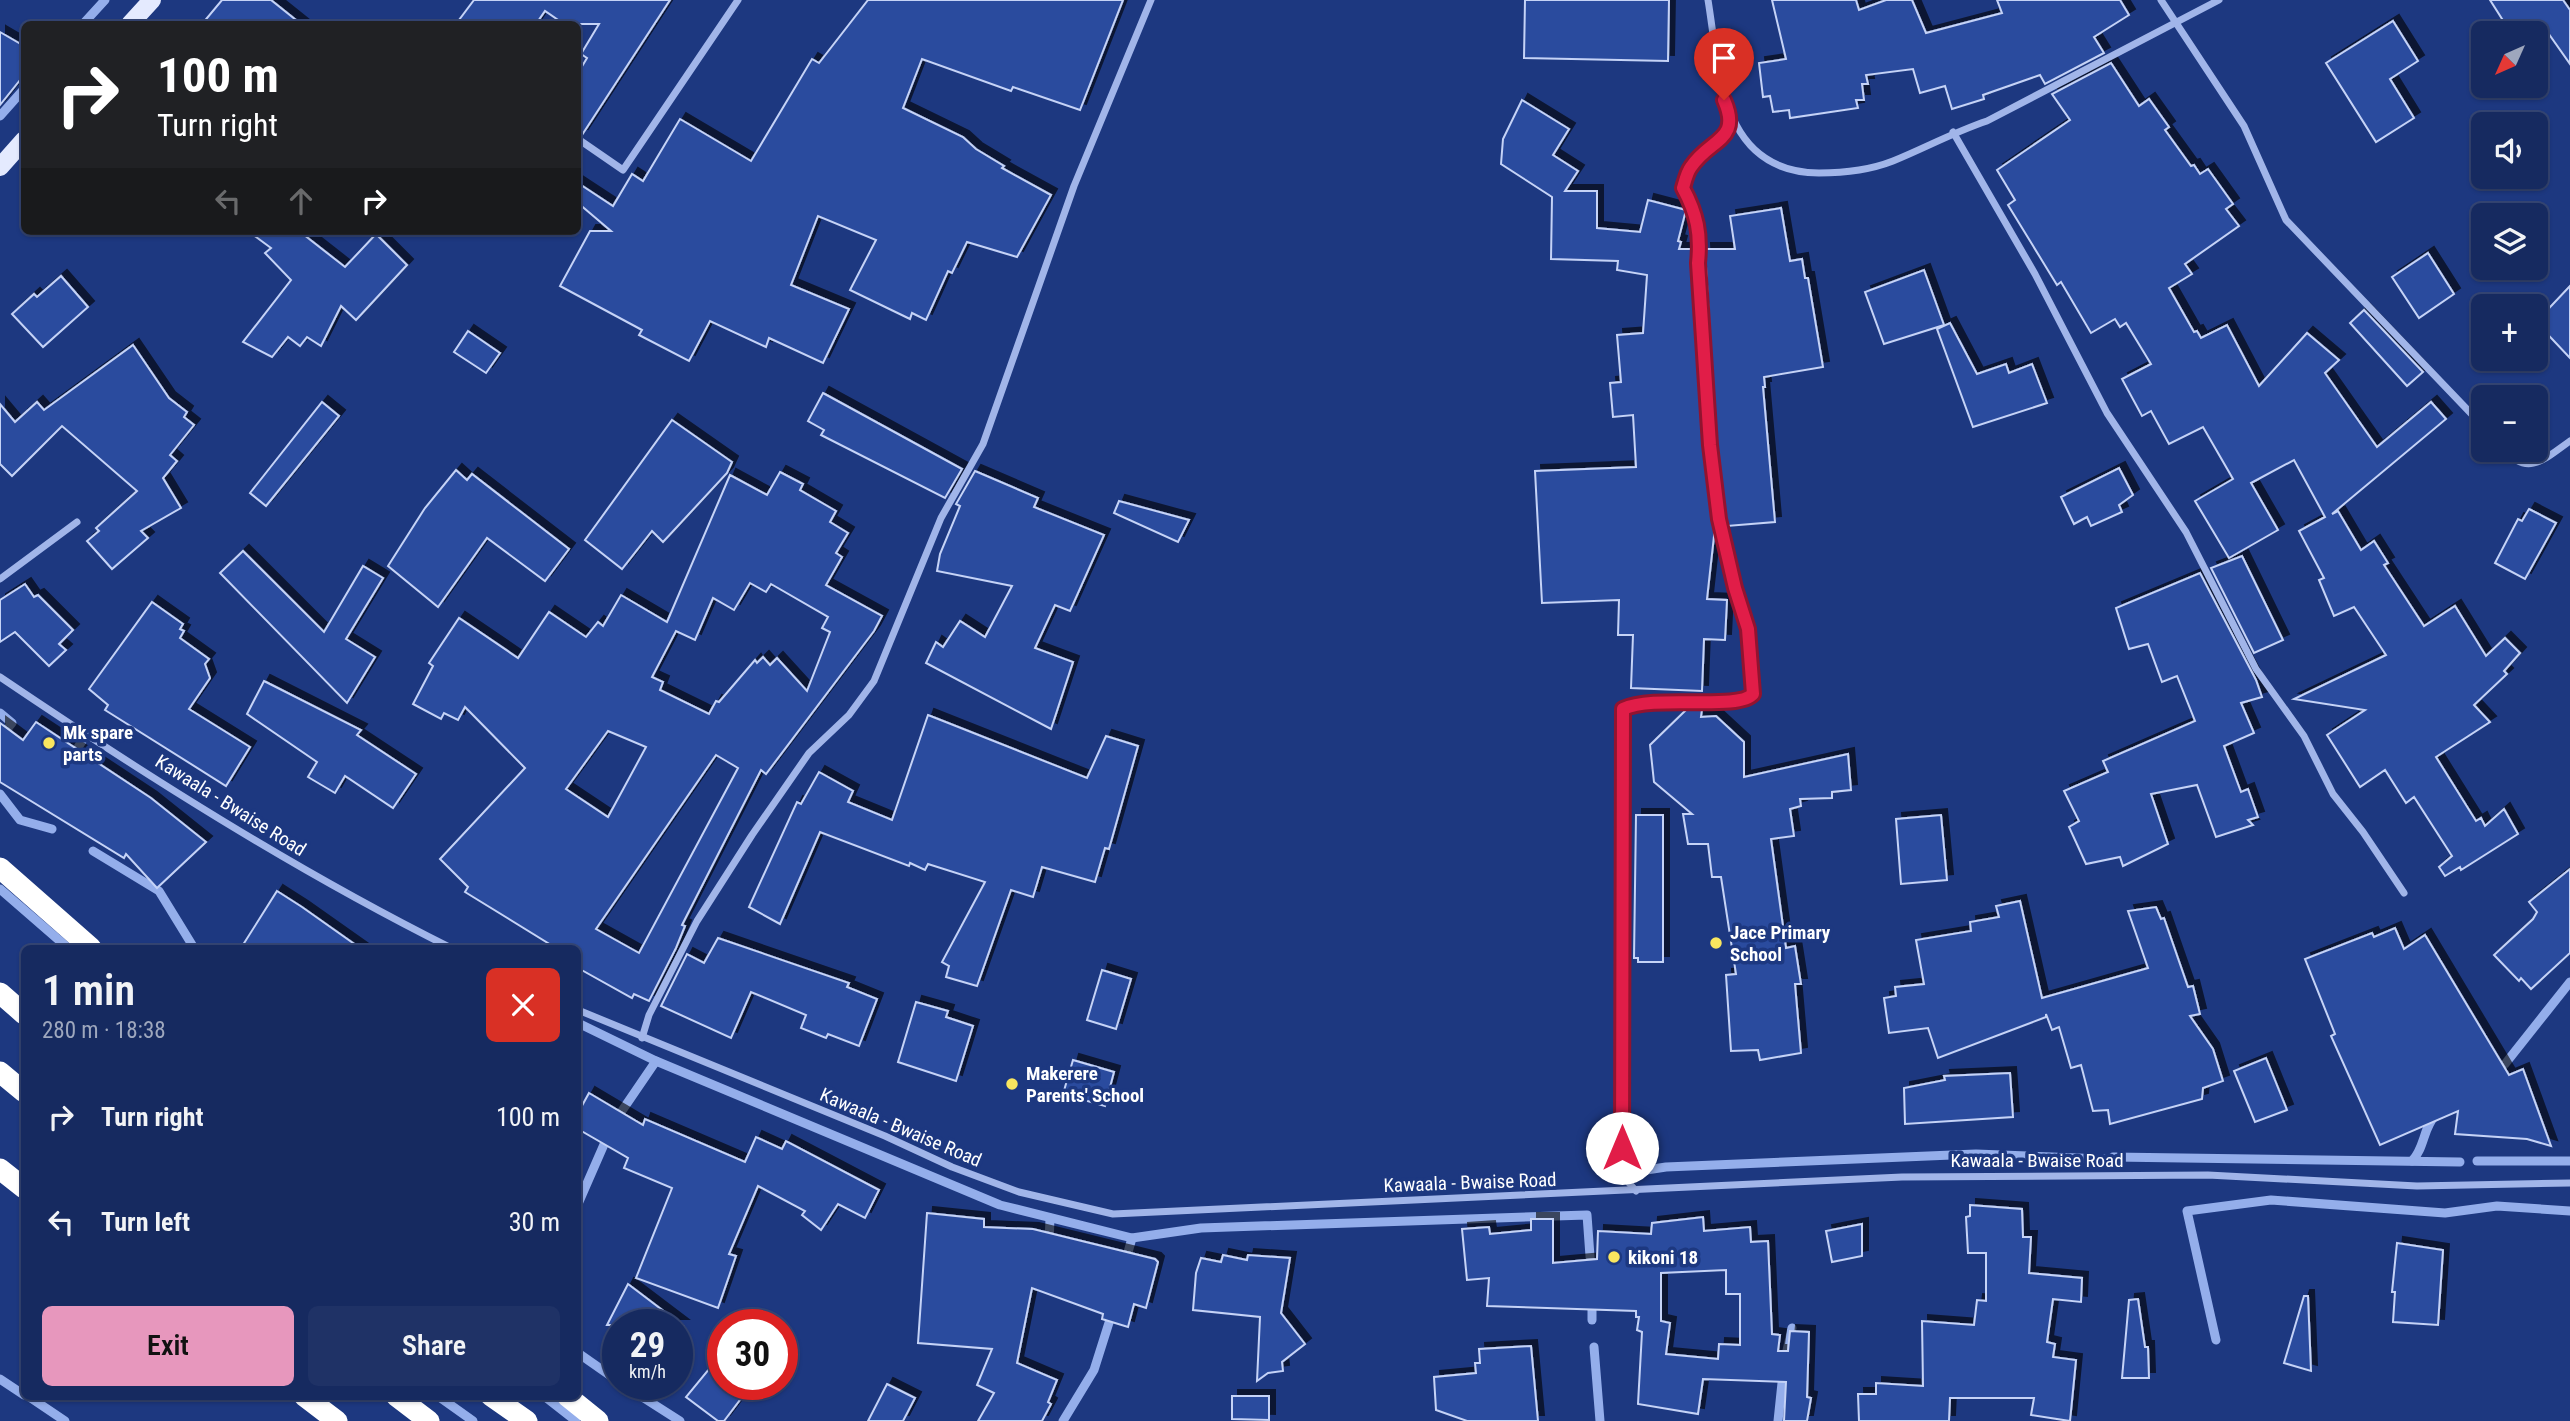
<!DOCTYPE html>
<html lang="en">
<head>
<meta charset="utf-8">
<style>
  body { margin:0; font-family:"Roboto Condensed",sans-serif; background:#1f3266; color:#f1f3f6; height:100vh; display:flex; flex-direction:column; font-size:26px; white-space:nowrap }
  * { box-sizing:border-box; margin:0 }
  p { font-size:23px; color:#9ea7bd }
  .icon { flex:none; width:38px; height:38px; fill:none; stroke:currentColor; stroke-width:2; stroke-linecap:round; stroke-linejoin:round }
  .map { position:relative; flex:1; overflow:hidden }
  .side { position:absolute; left:21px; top:945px; width:560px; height:455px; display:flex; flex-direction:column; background:#162a60; border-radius:10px; box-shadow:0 2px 5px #0004,0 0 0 2px #354675 }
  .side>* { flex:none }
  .hud { position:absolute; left:21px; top:21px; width:560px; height:214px; border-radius:10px; box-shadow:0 2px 5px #0004,0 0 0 2px #354675; background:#202124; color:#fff; overflow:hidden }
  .needle { width:46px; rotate:225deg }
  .fabs { position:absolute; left:2471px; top:21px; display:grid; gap:14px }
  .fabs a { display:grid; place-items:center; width:77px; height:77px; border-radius:10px; background:#162a60; box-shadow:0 2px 5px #0004,0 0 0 2px #354675; font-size:35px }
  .speed { position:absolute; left:602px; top:1309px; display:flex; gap:14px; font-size:35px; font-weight:700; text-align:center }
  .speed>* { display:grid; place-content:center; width:91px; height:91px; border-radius:50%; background:#162a60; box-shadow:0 2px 5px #0004,0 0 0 2px #354675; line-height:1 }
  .speed small { font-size:18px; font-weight:400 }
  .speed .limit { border:10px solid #d22; background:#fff; color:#111 }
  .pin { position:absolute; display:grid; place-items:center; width:60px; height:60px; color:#fff; margin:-72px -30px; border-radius:50% 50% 50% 0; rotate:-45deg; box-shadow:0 0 7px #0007 }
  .pin .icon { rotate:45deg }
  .me { position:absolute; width:77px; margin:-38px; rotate:0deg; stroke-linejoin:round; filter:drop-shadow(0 0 5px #0008) }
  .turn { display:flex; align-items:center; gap:24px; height:147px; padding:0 21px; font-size:32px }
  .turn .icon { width:91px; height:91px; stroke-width:2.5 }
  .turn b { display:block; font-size:49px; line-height:60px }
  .lanes { display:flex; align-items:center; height:66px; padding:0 21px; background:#0003; justify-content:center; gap:35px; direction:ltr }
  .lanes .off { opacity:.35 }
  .round { display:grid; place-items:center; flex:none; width:74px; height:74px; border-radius:10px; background:#1f3266 }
  .overview { display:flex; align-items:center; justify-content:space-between; height:119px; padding:0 21px }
  h1 { font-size:42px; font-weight:600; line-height:52px }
  .action { display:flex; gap:14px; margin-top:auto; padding:14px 21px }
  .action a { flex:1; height:80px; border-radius:10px; background:#e797bd; color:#111; font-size:28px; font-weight:600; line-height:80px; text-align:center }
  .action a+a { background:#1f3266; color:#f1f3f6 }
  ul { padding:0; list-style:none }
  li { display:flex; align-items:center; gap:21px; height:105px; padding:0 21px }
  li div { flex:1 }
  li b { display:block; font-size:26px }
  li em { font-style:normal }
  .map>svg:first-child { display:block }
</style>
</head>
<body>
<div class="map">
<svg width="2570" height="1421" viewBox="0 0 2570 1421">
  <defs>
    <filter id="shadow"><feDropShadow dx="6" dy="-6" stdDeviation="0" flood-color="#0009"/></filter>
  </defs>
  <rect width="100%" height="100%" fill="#1d3880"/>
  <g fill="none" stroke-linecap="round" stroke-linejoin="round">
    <g stroke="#94aeeb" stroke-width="9">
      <polyline points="83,24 105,0"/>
      <polyline points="0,116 24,89"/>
      <polyline points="0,713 12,723 0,738"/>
      <polyline points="72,757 82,741"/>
      <polyline points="0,794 20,820 52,829"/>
      <polyline points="93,851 159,891 194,948"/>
      <polyline points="0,889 68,948"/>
      <polyline points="578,1023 656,1061 1000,1205 1132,1238 1201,1228 1587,1215 1591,1270"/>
      <polyline points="2494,1071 2505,1064 2570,982"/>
      <polyline points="615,1121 656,1061"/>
      <polyline points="2113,1157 2460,1162"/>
      <path d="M2412,1161C2425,1148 2423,1127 2436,1115"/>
      <polyline points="2477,1161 2570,1161"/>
      <polyline points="1607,1176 1666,1167 1976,1154 2104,1159"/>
      <polyline points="578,1204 609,1133"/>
      <polyline points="1049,1244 1050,1218"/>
      <polyline points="1125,1263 1132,1238"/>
      <polyline points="1592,1298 1592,1320"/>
      <polyline points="2216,1340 2187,1211 2271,1200 2445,1213 2497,1206 2570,1211"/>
      <polyline points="1594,1347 1600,1421"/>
      <polyline points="578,1353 618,1381"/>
      <polyline points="0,1379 24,1395"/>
      <polyline points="622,1384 680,1421"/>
      <polyline points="28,1396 65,1421"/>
      <polyline points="438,1396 473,1421"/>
      <polyline points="544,1396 576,1421"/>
      <polyline points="1063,1421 1094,1370 1113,1310"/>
      <polyline points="1778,1421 1784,1364 1792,1328"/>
    </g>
  </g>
  <g fill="#2c4c9e" stroke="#c5d3f7" stroke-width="2" fill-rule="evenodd" filter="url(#shadow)">
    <polygon points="222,0 271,0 301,24 202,24"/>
    <polygon points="474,0 670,0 582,135 578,133 578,73 587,58 581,54 599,24 564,24 545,11 536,24 456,24"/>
    <polygon points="868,0 1123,0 1080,110 1013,87 1011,91 922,59 903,108 963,137 976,149 1004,166 1002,168 1051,195 1017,257 967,242 952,273 948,271 926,320 912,313 910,319 850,290 876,240 818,216 791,285 849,309 823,363 769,338 766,347 710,321 689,361 639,335 642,330 560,286 590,231 611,231 578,203 578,183 613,206 632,174 643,181 680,119 751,161 812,59 819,63"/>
    <polygon points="1525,0 1669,0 1668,61 1524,58"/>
    <polygon points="1772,0 1856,0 1859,10 1886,0 1912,0 1926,33 2002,13 1997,0 2120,0 2129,15 2094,37 2104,53 2045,84 2040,75 1983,95 1984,99 1952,109 1945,86 1920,93 1913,69 1866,75 1868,84 1862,84 1864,100 1856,100 1858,108 1790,118 1789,110 1773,112 1770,96 1763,97 1759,63 1786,59"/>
    <polygon points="2490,0 2563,0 2570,10 2570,64 2546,30 2540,33 2511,33"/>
    <polygon points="2393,21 2418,61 2390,79 2414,118 2376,142 2326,63"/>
    <polygon points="0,32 24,46 24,75 0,105"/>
    <polygon points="2111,63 2139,106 2149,99 2169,127 2165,130 2191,166 2194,165 2200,174 2208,169 2233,204 2226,209 2239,226 2185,264 2192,274 2169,288 2194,332 2197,331 2201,338 2227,325 2259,386 2307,333 2339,360 2325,373 2377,447 2431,402 2446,419 2332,514 2338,511 2361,550 2374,541 2388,563 2384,565 2424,626 2455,606 2486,656 2505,638 2520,653 2504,671 2507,674 2474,705 2490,722 2436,757 2476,821 2481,818 2485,826 2504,809 2518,834 2461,870 2460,867 2445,876 2439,867 2452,856 2414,797 2406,803 2385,770 2360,787 2327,735 2365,710 2294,699 2386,655 2354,607 2334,616 2319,580 2324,578 2299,531 2325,517 2294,460 2251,483 2278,530 2229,558 2195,501 2233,479 2203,427 2169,444 2151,411 2142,416 2122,379 2151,364 2126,323 2120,327 2115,319 2091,333 2061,282 2057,285 2008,205 2015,200 1997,170 2070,120 2052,94"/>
    <polygon points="1522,100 1569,129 1553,155 1578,171 1565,191 1597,191 1597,228 1640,232 1648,200 1686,210 1678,241 1681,242 1679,249 1693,249 1704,445 1715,527 1707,599 1727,600 1725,640 1704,639 1702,691 1631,688 1633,635 1618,635 1619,600 1542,603 1535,471 1636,467 1633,415 1613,417 1610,383 1621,382 1617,335 1643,333 1647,275 1617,270 1618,261 1551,259 1552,197 1501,164 1503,139"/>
    <polygon points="1781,208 1790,261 1802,259 1805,278 1808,278 1823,367 1764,377 1765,387 1763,387 1775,522 1727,526 1716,444 1705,249 1735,249 1730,216"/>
    <polygon points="248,231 299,231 345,267 376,234 407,265 356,320 341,306 321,346 307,337 300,346 288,337 272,357 243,342 291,280 265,253 271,248"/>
    <polygon points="2428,253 2454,294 2419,318 2392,277"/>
    <polygon points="1924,270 1944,325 1884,344 1865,292"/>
    <polygon points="61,276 88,307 43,347 12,314 34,294 37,297"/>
    <polygon points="2570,286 2570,358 2536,322"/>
    <polygon points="2364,310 2423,372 2407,386 2350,323"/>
    <polygon points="1950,323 1977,374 2006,364 2009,373 2032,364 2047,403 1973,427 1937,329"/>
    <polygon points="468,331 500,353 486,373 454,352"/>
    <polygon points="133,345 169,398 187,412 184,417 194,425 170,455 177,461 163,478 181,508 141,531 148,538 112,569 87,541 99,531 96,528 137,491 62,426 12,476 0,464 0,404 15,422 37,402 44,410"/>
    <polygon points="823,393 962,469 945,498 821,435 824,430 808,421"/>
    <polygon points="322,402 339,416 266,506 250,493"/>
    <polygon points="672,420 732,462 727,473 663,542 652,531 622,569 585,540"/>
    <polygon points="2119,468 2133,495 2119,505 2122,512 2091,526 2087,517 2074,524 2061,497"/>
    <polygon points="456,470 467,480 472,474 569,549 545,581 487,538 438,607 388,566 425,508"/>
    <polygon points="975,471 1038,498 1034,507 1104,535 1070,611 1055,605 1035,648 1073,662 1051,729 926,663 936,642 943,647 960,621 985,637 1012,586 937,571 940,554 960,506 956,504"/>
    <path d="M780,472L803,484L800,490L836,511L830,522L848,533L836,553L842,557L826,585L882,616L874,631L766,774L761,770L682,925L685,926L676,948L649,1001L634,994L632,998L578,968V948H556L465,892L468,887L440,859L525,768L465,707L458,720L444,713L441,719L413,704L433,666L429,663L459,618L518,658L549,612L586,637L598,622L603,626L621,595L667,622L730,475L767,495ZM750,583L766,592L771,584L828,617L822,628L830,632L807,691L777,658L770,665L763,657L757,663L755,660L719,702L716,701L709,714L660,690L663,682L652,677L676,631L695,640L713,598L734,610ZM608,731L646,747L608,817L566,789ZM716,755L738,768L639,953L596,929Z"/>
    <polygon points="1119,501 1189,520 1178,542 1114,513"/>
    <polygon points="2529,509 2556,523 2525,579 2495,563 2518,519 2522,521"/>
    <polygon points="243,551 324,632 363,566 383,578 346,639 375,657 347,703 220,573"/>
    <polygon points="2242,556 2283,640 2254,653 2211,568"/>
    <polygon points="2200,573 2256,680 2262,697 2241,703 2254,733 2224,746 2241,792 2248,789 2258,817 2248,820 2253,825 2216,837 2197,785 2151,794 2168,844 2123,866 2120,857 2086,864 2069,827 2079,821 2064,791 2108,772 2103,761 2195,721 2177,676 2162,682 2148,644 2129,649 2116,608"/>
    <polygon points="25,584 34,597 38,595 73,630 59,644 66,650 49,666 15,632 0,642 0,600"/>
    <polygon points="152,602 183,624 180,629 184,631 180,638 209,659 205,664 210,678 189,709 250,747 226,786 105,710 108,705 89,689"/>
    <polygon points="264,681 361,730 357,735 416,774 393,808 345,776 335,793 308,777 317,762 247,714"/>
    <polygon points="1687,709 1702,709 1701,717 1716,716 1744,742 1744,777 1848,754 1851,790 1832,792 1832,798 1800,799 1801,806 1790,809 1794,836 1771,839 1786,948 1795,946 1801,984 1795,984 1801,1053 1760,1060 1758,1050 1731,1051 1726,975 1736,974 1721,877 1712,877 1708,844 1688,844 1683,814 1692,814 1654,782 1650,745"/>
    <polygon points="928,715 1087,778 1106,736 1138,746 1109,849 1105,848 1095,882 1042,867 1033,897 1011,890 977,986 946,977 949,966 942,962 985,882 928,864 925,870 910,863 909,866 820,832 780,924 749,907 797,802 801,804 819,772 853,791 848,802 892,820"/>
    <polygon points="36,722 151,798 206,842 157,888 126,854 124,858 0,782 0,723 23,740"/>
    <polygon points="1636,815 1663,815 1663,962 1638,962 1638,958 1634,958"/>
    <polygon points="1941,815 1947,880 1901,884 1896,819"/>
    <polygon points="2570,869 2570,953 2531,989 2521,978 2519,981 2494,955 2533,919 2537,912 2529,902"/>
    <polygon points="277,891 302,907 360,948 241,948"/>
    <polygon points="2020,901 2042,998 2148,968 2128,911 2156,907 2161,919 2164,918 2188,987 2193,986 2200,1014 2190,1016 2213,1049 2223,1081 2203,1088 2202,1099 2110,1124 2108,1110 2093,1111 2081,1065 2071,1068 2059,1027 2052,1030 2046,1014 2046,1017 1938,1058 1928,1028 1889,1033 1884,998 1896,996 1895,987 1924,984 1916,940 1971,931 1970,922 1999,917 1996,906"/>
    <polygon points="2395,928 2404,949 2425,935 2509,1075 2523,1069 2551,1146 2527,1139 2455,1134 2458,1111 2380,1145 2331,1036 2335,1034 2305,959 2372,933 2374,937"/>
    <polygon points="718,938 849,983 847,987 877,999 859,1046 828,1034 826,1038 801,1028 806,1015 751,992 731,1038 661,1006 687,954 704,963"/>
    <polygon points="1102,970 1131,979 1116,1029 1087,1020"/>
    <polygon points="916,1002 948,1011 946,1017 973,1026 956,1081 898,1062"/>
    <polygon points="2266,1058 2287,1110 2255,1122 2234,1071"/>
    <polygon points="1073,1060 1114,1072 1105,1106 1063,1094"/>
    <polygon points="2010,1073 2013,1117 1905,1124 1904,1088 1945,1080 1944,1076"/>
    <polygon points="589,1093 643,1125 645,1119 745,1162 756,1137 782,1149 786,1141 879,1190 865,1218 838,1204 821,1230 802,1215 805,1211 758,1186 729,1254 736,1256 718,1308 636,1278 672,1188 624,1168 628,1158 578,1129 578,1113"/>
    <polygon points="1970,1205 2022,1209 2023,1237 2031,1237 2029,1273 2082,1278 2081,1302 2053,1299 2047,1342 2055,1344 2053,1357 2076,1360 2070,1421 2031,1415 2034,1398 1950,1398 1949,1421 1859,1421 1858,1394 1876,1394 1876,1383 1923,1386 1922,1321 1974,1325 1977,1300 1986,1301 1986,1253 1968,1253 1966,1217 1970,1216"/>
    <polygon points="927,1213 984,1219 984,1227 1033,1229 1155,1259 1158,1262 1146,1308 1134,1304 1128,1327 1102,1319 1103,1314 1032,1288 1017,1363 1057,1380 1048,1402 1051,1404 1042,1421 978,1421 994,1393 977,1385 992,1349 918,1343"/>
    <path d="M1703,1217L1704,1231L1750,1227L1751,1242L1768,1241L1772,1334L1780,1335L1778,1351H1788L1790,1331L1809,1332L1807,1397L1811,1398L1807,1421H1784L1786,1382L1703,1379L1698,1414L1638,1404L1642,1332L1637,1330L1639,1317H1636V1311L1487,1306L1489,1278L1467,1280L1462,1229L1489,1227L1490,1234L1531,1230V1219H1553V1263L1597,1259L1598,1231L1651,1234L1652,1223ZM1726,1270V1294H1740V1345L1719,1344L1718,1359L1666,1354L1670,1323L1661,1321V1273Z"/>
    <polygon points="1862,1224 1862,1256 1832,1262 1826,1231"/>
    <polygon points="2397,1243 2443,1250 2438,1325 2393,1322 2395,1292 2392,1292"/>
    <polygon points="1223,1255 1247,1260 1248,1255 1290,1258 1281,1313 1305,1344 1282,1362 1283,1371 1268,1373 1257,1381 1260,1317 1193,1310 1196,1273 1201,1258 1221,1262"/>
    <polygon points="628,1284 682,1325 607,1325"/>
    <polygon points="2304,1296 2308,1296 2311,1371 2284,1363"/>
    <polygon points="2138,1299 2145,1347 2148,1347 2149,1378 2122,1378 2129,1300"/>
    <polygon points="1531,1346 1538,1421 1467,1421 1436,1410 1434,1377 1476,1373 1475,1363 1480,1363 1479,1349"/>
    <polygon points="723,1352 723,1384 752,1384 724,1421 718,1421 686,1397"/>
    <polygon points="887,1384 915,1398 903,1421 868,1421"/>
    <polygon points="1232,1396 1269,1396 1269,1420 1232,1419"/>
  </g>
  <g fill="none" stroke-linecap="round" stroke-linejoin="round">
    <g stroke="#a1b5e9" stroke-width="7">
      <path d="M1708,0C1720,73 1720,172 1819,173C1844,173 1870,170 1893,161C1925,148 1954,132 1987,121L2219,0"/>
      <polyline points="2161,0 2244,126 2286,220 2483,426"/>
      <polyline points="1953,132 2035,274 2107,413 2186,532 2256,669 2304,736 2333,794 2363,832 2404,893"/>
      <polyline points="578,139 623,170 738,0"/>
      <path d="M2505,450C2528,478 2547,457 2570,441"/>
      <polyline points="0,579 77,522"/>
      <path d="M0,677C145,775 295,870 451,948"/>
      <polyline points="578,1010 885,1136 952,1167 1019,1192 1113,1214 1902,1177 2208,1175 2417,1186 2570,1183"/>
      <polyline points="642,1038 649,1015 697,921 752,835 809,753 849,715 874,681 941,518 983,444 1074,186 1151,0"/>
      <path d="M1636,1191L1622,1175L1623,709C1655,695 1738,711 1753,694L1748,629L1719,519L1710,445L1698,263C1701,234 1697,214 1683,188L1690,168L1727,133L1732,117"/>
    </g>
    <g stroke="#e4eafe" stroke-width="18">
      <polyline points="130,24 152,0"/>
      <polyline points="0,167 24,140"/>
    </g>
    <g stroke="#fff" stroke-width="21">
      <polyline points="0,868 91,948"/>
      <polyline points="0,993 24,1014"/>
      <polyline points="0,1072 24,1092"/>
      <polyline points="0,1169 24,1188"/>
      <polyline points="304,1396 337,1421"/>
      <polyline points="396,1396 429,1421"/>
      <polyline points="491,1396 527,1421"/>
      <polyline points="567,1396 598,1421"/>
    </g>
  </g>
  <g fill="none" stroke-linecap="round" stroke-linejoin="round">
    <g stroke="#92132f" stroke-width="18">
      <path id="route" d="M1622,1148L1623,709C1655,694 1738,711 1753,694L1748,629L1735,588L1719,519L1710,445L1698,263C1701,234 1697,214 1683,188C1685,181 1687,172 1691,167C1710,138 1742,141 1724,100"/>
    </g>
    <use href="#route" stroke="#e11d48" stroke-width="12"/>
  </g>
  <g fill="#f9e65f" stroke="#1d3880" stroke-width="2.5">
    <circle cx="49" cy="743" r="7"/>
    <circle cx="1716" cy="943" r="7"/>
    <circle cx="1012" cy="1084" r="7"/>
    <circle cx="1614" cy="1257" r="7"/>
  </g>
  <g text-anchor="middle" stroke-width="7" stroke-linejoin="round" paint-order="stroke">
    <g font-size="19" font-weight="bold" fill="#fff" stroke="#1d3880" text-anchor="start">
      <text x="63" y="739">Mk spare<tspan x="63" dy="22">parts</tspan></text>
      <text x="1730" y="939">Jace Primary<tspan x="1730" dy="22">School</tspan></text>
      <text x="1026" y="1080">Makerere<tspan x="1026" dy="22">Parents' School</tspan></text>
      <text x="1628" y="1264">kikoni 18</text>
    </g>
    <g font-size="19" fill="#fff" stroke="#1d3880">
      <text transform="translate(231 805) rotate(32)" y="7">Kawaala - Bwaise Road</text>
      <text transform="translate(901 1127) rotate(23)" y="7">Kawaala - Bwaise Road</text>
      <text x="2037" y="1167">Kawaala - Bwaise Road</text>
      <text transform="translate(1470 1182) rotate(-2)" y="7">Kawaala - Bwaise Road</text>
    </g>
  </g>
</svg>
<div class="fabs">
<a><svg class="needle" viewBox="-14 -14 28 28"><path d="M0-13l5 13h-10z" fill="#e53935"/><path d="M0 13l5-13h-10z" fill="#9ea7bd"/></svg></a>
<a><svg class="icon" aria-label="sound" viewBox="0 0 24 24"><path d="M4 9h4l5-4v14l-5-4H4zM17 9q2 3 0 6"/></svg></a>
<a><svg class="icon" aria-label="layers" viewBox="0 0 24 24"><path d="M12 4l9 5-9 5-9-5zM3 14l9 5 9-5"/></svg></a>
<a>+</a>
<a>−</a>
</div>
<div class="speed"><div>29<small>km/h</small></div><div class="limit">30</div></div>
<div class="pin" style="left:1724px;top:100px;background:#d93025"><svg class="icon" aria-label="arrive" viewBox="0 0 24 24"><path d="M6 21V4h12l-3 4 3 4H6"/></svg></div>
<svg class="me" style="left:1622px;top:1148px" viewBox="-20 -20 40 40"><circle r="19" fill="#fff"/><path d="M0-13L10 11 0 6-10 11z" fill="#e11d48"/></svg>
<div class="hud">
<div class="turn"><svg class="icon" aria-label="right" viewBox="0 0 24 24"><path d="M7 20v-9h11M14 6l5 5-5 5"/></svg><div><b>100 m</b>Turn right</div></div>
<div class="lanes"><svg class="icon off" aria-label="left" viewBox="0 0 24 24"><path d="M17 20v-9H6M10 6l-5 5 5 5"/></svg><svg class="icon off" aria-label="ahead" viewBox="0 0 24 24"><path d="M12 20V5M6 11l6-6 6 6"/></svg><svg class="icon" aria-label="right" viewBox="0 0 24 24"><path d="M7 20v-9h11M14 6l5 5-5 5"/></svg></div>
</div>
<section class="side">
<div class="overview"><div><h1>1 min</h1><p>280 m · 18:38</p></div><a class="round" style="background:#d93025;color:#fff"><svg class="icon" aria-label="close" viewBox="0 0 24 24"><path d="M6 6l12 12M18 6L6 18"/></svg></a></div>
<ul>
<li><svg class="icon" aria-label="right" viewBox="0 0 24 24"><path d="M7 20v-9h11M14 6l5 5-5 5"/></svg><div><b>Turn right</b></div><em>100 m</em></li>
<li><svg class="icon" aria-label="left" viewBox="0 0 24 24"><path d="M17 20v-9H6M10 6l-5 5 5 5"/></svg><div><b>Turn left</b></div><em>30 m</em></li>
</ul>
<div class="action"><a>Exit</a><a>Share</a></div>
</section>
</div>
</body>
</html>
